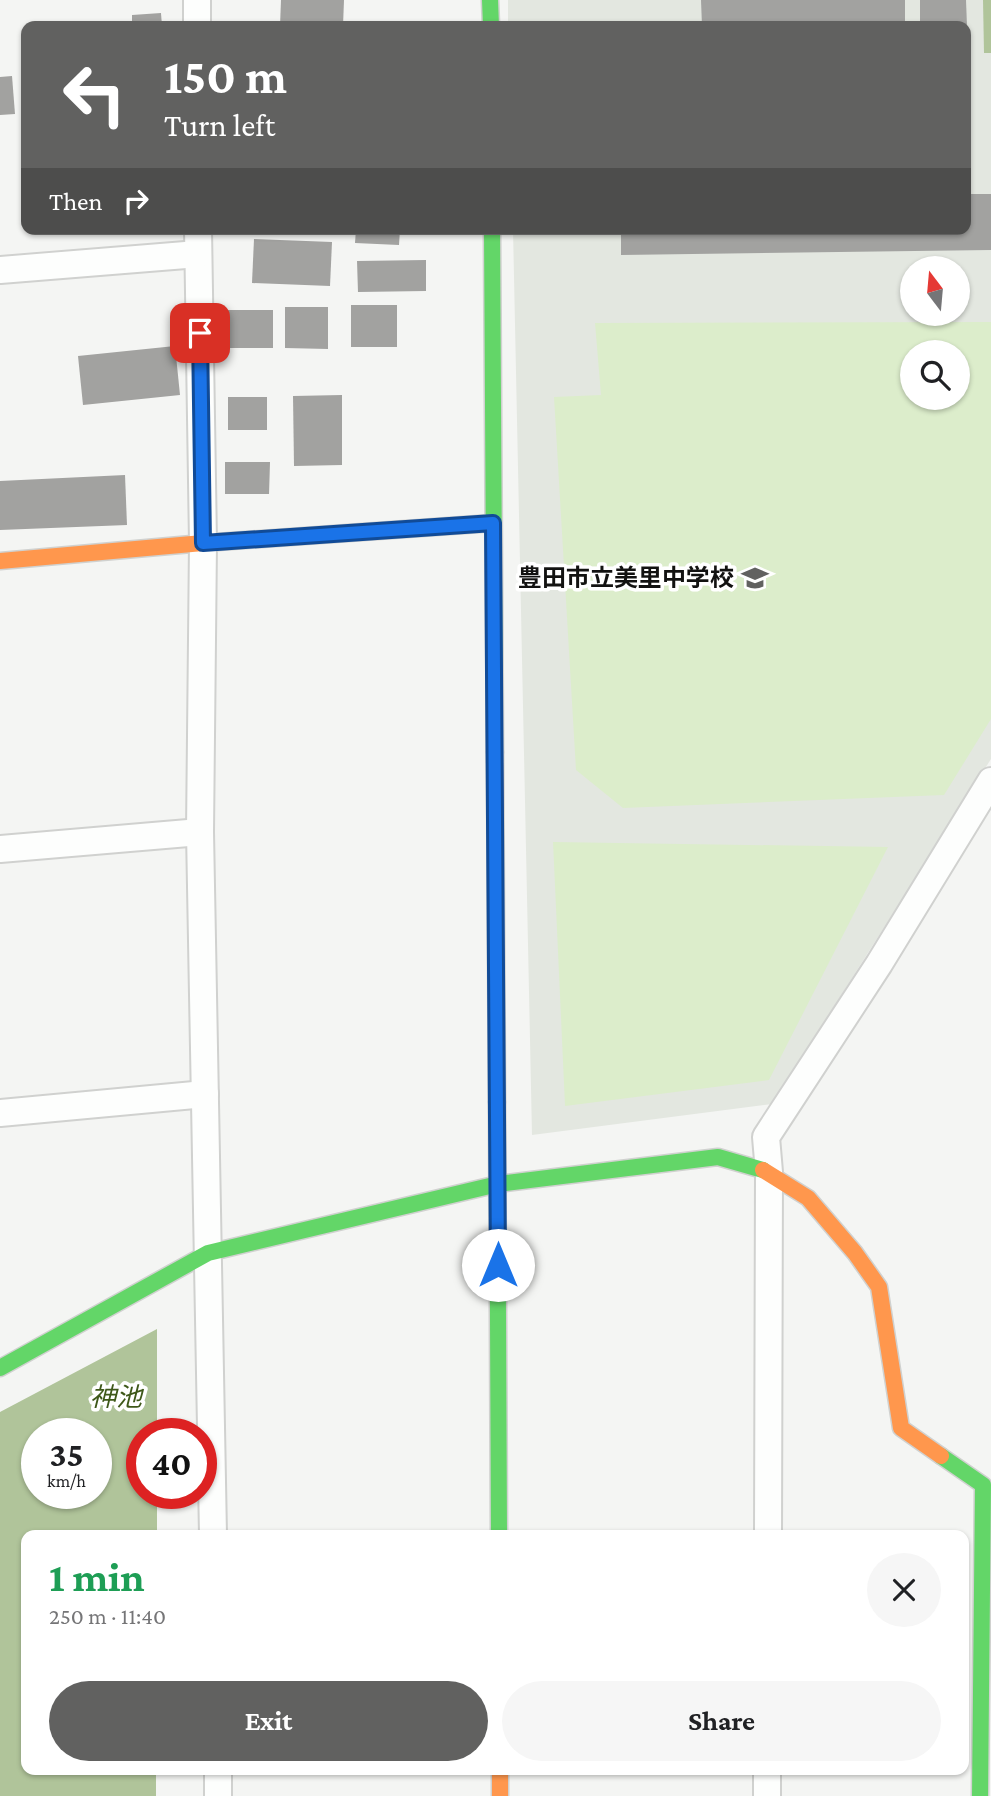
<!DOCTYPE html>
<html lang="en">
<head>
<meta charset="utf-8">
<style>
  body { margin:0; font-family:"Crimson Pro","Noto Sans JP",serif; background:#f6f6f6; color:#202124; height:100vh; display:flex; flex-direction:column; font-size:26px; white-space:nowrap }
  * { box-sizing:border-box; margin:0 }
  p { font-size:23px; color:#757577 }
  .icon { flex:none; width:38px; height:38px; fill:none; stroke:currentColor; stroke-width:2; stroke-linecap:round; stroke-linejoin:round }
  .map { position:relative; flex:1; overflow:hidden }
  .sheet { position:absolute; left:21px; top:1530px; width:948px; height:245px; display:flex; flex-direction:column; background:#fff; border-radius:14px; box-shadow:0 2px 5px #0004 }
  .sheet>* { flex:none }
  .hud { position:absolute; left:21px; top:21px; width:950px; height:214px; border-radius:14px; box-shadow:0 2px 5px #0004; background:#616160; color:#fff; overflow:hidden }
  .needle { width:46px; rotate:344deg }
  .tools { position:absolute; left:900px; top:256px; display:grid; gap:14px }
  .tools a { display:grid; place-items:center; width:70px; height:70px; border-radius:50%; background:#fff; box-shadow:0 2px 5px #0004; font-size:35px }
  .speed { position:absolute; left:21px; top:1418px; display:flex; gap:14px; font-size:35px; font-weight:700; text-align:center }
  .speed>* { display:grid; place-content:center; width:91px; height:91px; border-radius:50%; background:#fff; box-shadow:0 2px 5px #0004; line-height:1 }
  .speed small { font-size:18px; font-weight:400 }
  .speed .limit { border:10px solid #d22; background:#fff; color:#111 }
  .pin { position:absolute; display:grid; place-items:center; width:60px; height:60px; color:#fff; margin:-30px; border-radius:14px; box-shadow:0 4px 10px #0006 }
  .me { position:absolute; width:77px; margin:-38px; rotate:0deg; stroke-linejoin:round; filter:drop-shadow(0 0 5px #0008) }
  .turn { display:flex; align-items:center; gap:24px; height:147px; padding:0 28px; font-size:32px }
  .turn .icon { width:91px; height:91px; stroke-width:2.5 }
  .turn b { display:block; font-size:49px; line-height:60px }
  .then { display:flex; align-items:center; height:66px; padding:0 28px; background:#0003; gap:14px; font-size:26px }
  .round { display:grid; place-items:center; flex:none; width:74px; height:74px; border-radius:37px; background:#f6f6f6 }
  .overview { display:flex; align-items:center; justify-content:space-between; height:119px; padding:0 28px }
  h1 { font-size:42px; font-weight:700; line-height:52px; color:#1e9e55 }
  .button { display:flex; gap:14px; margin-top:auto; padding:14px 28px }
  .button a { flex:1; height:80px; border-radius:42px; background:#616160; color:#fff; font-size:28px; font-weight:700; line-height:80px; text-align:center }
  .button a+a { background:#f6f6f6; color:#202124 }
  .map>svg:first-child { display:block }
</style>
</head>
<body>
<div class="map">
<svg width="991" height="1796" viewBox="0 0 991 1796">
  <rect width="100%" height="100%" fill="#f4f5f3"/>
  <path fill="#e3e7e0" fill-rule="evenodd" d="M508,0H991V759L772,1104L532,1135L513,229H966V26H508ZM912,268H957V313H912ZM912,352H957V397H912Z"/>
  <g fill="#dcedcb" fill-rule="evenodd">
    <path d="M991,322V719L944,795L623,808L576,770L554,397L601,395L595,323ZM912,352H957V397H912Z"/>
    <polygon points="553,842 888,847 769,1080 565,1106"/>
  </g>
  <g fill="#b0c49a" fill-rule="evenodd">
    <polygon points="983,0 991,0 991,53 984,53"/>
    <path d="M157,1329V1433H142V1493H157V1535H26V1769H156V1796H0V1412ZM37,1433H96V1493H37Z"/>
  </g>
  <g fill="#a2a2a0">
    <polygon points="281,0 344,0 343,26 280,26"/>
    <polygon points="701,0 905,0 905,26 702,26"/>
    <polygon points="920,0 966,0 967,26 920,26"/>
    <polygon points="161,13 162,26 132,26 132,15"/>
    <polygon points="12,76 15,114 0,115 0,77"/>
    <polygon points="966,194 991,194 991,250 621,255 621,229 966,229"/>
    <polygon points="356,229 400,229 399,245 355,243"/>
    <polygon points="254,239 332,242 330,286 252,283"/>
    <polygon points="426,260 426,291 358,292 357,261"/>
    <rect x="351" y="305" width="46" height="42"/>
    <polygon points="285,307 328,307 328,349 285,348"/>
    <rect x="222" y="310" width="51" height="38"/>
    <polygon points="175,346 180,395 83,405 78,356"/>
    <polygon points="342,395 342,465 294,466 293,396"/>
    <rect x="228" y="397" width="39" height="33"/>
    <polygon points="225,462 270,462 269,494 225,494"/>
    <polygon points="125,475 127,525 0,530 0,481"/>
  </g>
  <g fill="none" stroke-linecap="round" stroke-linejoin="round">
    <g stroke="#d0d1cf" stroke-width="30">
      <g id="street">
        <polyline points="197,0 197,26"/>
        <polyline points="198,229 203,543 200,832 213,1535"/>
        <polyline points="0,270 198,254"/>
        <polyline points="0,849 200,832"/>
        <polyline points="0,1113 205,1094"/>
        <polyline points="768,1535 769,1172 766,1137 879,964 991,781"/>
        <polyline points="218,1769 218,1796"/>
        <polyline points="767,1796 767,1769"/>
      </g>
    </g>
    <g stroke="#d0d1cf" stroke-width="19">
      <g id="fast">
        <polyline points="490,0 491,26"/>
        <polyline points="492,229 495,752"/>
        <polyline points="497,1102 499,1535"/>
        <polyline points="0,1368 208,1253 498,1184 718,1157 763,1170"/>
        <polyline points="941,1456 983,1485 980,1796"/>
      </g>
    </g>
    <g stroke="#d0d1cf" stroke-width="19">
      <g id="slow">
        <polyline points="0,561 203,543 493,523"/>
        <polyline points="763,1170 808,1198 855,1253 879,1287 901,1428 941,1456"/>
        <polyline points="500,1769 500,1796"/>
      </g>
    </g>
    <g stroke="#d0d1cf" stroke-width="19">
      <polyline id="jam" points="495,752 497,1102"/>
    </g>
    <use href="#street" stroke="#fdfefd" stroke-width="26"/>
    <use href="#fast" stroke="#63d668" stroke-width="16"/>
    <use href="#slow" stroke="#ff974d" stroke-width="16"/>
    <use href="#jam" stroke="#b3261e" stroke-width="16"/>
  </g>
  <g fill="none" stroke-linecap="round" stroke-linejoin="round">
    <g stroke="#114b97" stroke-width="18">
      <polyline id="route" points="200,333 203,543 493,523 498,1265"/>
    </g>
    <use href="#route" stroke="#1a73e8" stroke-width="12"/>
  </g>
  <defs>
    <g id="school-bare" transform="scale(2.1)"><path d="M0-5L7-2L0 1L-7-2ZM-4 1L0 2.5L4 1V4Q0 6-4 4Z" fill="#616160" stroke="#fff" stroke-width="2.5" paint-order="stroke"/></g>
  </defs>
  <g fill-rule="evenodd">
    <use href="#school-bare" x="755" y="578"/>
  </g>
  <g text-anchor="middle" stroke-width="7" stroke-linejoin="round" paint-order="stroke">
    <g font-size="24" font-weight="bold" fill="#121211" stroke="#fff" text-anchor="end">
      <text x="734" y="586">豊田市立美里中学校</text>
    </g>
    <g font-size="26" font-style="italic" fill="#3e5819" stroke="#fff">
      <text x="116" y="1406">神池</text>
    </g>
  </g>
</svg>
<div class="tools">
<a><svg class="needle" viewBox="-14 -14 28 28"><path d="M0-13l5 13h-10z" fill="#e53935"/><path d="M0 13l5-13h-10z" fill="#757577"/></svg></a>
<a><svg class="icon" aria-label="search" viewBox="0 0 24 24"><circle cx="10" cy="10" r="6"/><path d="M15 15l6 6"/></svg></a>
</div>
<div class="speed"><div>35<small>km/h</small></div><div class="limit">40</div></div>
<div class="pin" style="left:200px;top:333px;background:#d93025"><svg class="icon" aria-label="arrive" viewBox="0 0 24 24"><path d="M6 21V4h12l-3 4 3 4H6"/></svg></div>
<svg class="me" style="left:498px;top:1265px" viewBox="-20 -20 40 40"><circle r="19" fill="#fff"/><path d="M0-13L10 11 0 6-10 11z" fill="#1a73e8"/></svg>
<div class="hud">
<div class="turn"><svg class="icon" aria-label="left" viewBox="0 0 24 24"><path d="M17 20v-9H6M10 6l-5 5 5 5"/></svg><div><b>150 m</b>Turn left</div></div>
<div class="then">Then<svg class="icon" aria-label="right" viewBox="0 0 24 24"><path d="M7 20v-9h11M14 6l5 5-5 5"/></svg></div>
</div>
<section class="sheet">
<div class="overview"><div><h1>1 min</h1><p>250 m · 11:40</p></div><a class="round"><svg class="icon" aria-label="close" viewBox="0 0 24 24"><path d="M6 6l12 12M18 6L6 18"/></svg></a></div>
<div class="button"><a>Exit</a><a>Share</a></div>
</section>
</div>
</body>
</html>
